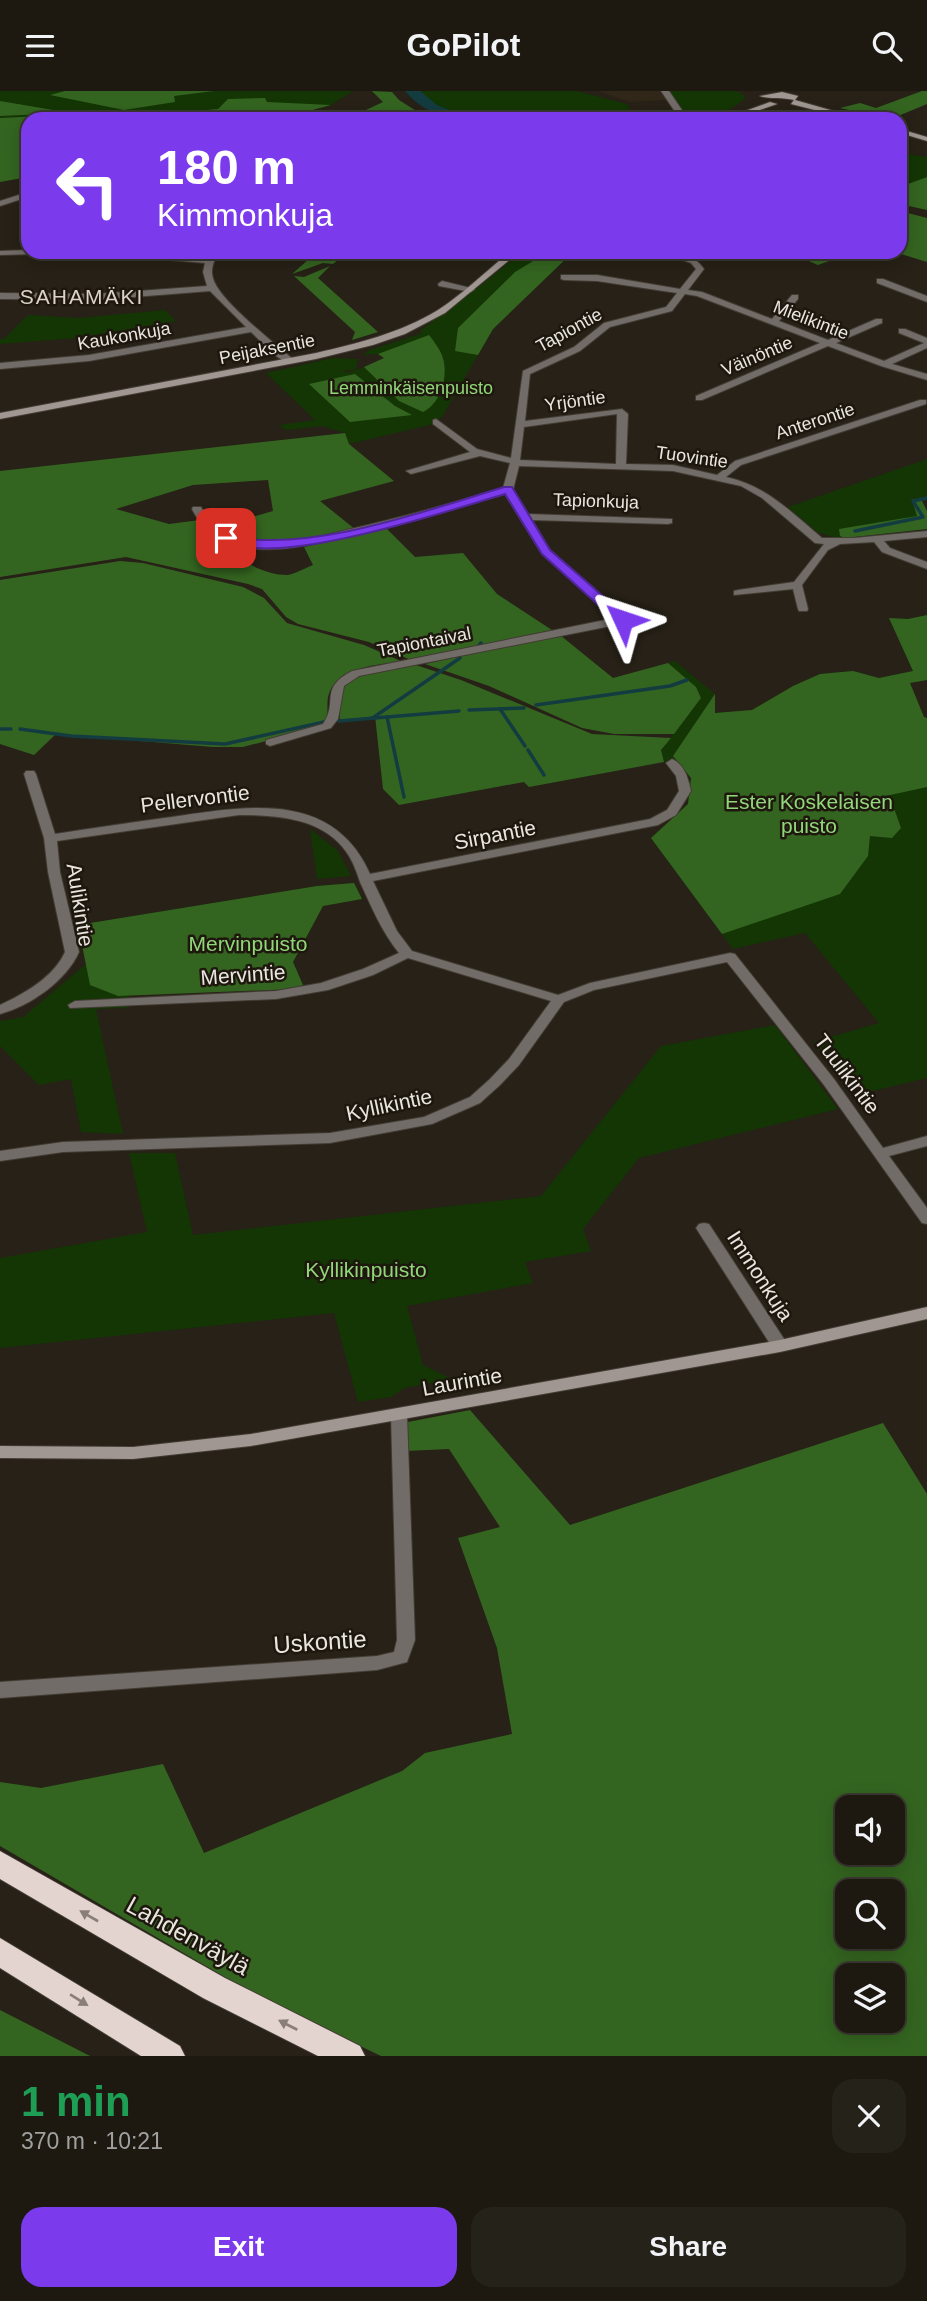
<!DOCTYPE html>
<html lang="en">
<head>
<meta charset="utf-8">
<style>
  body { margin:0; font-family:Helvetica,sans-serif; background:#25221a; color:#f1f3f6; height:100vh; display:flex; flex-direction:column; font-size:26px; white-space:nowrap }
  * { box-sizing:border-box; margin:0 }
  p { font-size:23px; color:#a0a09f }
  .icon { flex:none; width:38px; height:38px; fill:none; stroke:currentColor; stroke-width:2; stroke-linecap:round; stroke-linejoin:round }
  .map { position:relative; height:1965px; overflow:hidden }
  .drawer { display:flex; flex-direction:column; background:#1d1911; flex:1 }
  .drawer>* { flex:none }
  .guide { position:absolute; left:21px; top:21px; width:886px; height:147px; border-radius:21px; box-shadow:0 4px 18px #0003,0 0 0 2px #3b3831; background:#7c3aed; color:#fff; overflow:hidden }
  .buttons { position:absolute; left:835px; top:1704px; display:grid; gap:14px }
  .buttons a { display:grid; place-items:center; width:70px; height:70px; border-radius:14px; background:#1d1911; box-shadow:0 4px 18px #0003,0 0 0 2px #3b3831; font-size:35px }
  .pin { position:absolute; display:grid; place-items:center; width:60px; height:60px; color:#fff; margin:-30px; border-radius:14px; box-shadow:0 4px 10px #0006 }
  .me { position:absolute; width:77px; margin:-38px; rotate:312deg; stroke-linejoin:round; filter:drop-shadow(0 0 5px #0008) }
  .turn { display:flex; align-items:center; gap:24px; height:147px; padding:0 21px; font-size:32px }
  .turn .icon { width:91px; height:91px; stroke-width:2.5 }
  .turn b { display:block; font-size:49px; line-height:60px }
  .round { display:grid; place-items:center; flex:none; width:74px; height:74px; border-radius:21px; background:#25221a }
  .headline { display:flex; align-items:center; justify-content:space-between; height:119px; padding:0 21px }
  h1 { font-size:42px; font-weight:800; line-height:52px; color:#1e9e55 }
  .action { display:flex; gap:14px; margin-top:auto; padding:14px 21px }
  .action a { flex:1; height:80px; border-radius:21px; background:#7c3aed; color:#fff; font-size:28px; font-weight:800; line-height:80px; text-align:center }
  .action a+a { background:#25221a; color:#f1f3f6 }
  header { display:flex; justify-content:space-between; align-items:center; height:91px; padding:0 21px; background:#1d1911; font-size:32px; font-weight:800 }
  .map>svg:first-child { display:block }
</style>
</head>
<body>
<header><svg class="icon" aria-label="menu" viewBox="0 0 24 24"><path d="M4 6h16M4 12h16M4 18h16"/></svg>GoPilot<svg class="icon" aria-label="search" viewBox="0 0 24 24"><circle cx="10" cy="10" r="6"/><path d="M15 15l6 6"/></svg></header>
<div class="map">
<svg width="927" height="1965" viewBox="0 0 927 1965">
  <rect width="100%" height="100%" fill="#272117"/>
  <polygon fill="#312718" points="598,0 662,0 668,9 630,11"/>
  <g fill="#133604">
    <polygon points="0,0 353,0 331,14 279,28 28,28 28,86 0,91"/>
    <polygon points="412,0 576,0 627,13 634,28 464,28 432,17"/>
    <path d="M670,0H736L744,4L745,8C733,17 700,38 686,25C680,18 675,8 670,0Z"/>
    <polygon points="900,62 927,66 927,119 900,113"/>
    <polygon points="522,161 573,161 493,238 442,326 430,334 349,353 345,342 322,335 286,339 279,334 315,329 266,282 333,267 358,268 356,278 343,280 345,282 376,273 384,266 378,263 363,264 369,259 420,243 421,239 475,199"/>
    <polygon points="165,219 176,230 76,247 0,253 0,248 4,248 28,224 78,227"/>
    <polygon points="927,368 927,409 922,410 927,420 927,438 836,447 817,441 788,416"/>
    <polygon points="927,524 927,589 910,592 924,626 927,627 927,987 860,1003 813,951 879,932 805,842 733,858 651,747 688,713 691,687 679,672 664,671 661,659 701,607 696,596 668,572 675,570 715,603 715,622 752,619 793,595 820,583 853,580 879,587 913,580 889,527 908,528"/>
    <polygon points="310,738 338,760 351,785 317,788"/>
    <polygon points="354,792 362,808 323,815 293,871 303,894 144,888 127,908 127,917 96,918 123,1043 81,1041 71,988 39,994 0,955 0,930 23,926 86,873 78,834 317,795"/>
    <polygon points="775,934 838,1018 639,1067 583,1138 591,1160 525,1171 533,1192 407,1215 423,1274 452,1288 405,1297 391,1306 358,1311 334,1222 0,1257 0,1167 147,1141 129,1062 175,1062 193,1144 541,1105 661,955"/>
  </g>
  <g fill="#346520" fill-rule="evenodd">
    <polygon points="65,0 214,0 174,5 175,11 124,19 50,4"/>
    <polygon points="372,0 392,1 399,9 429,28 363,28 366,25 366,19 383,11"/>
    <polygon points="922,0 927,0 927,13 891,28 840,17 860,12 876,17"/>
    <polygon points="265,7 267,11 331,14 279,28 171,28 174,22 218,18 228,8"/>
    <polygon points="0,10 71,22 0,25"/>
    <polygon points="775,19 796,20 829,28 750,28"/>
    <polygon points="122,21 129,22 130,28 28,28 28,86 0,91 0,27"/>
    <polygon points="927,86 927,119 900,113 900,96"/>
    <polygon points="900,120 927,127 927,171 901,163 876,161 900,161"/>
    <polygon points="308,161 353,161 346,162 333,173 323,172 292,183 309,168"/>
    <polygon points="548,161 573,161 493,238 478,264 455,260 458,237 515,181"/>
    <polygon points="788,161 854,161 818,174"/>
    <polygon points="330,175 318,187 378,241 352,249 355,241 294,185 304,186"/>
    <path d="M429,244C433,249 438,256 441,262C450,281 442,312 423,321L399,310L364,276L384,267L378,263Z"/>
    <polygon points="355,283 395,315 412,324 350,331 309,293"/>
    <path d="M345,342L349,353L394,390L320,410L356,439C324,445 272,462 240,450C231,447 223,442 215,437L273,420L268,389L193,394L116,418L169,433L200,429C219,455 254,484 287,484C295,483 305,477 313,474L304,456L387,438L415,466L463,462L497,503L552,539L411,569L369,551L298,533L286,526L262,498L248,493L126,466L0,486V380Z"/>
    <polygon points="912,408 922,410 927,420 927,438 845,447 840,445 839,438 917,425"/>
    <path d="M120,470L143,472L243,496L264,507L287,532L364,554L403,571C378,573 335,576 328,606C326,618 331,628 320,636L243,656H213L56,643L34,664L0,653V489Z"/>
    <polygon points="927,524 927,589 910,592 924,626 927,627 927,696 881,706 895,720 901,737 892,747 870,745 868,765 840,803 722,843 651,747 688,713 691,687 673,665 715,603 715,622 752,619 793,595 820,583 853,580 879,587 913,580 889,527 908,528"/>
    <polygon points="560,544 613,587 668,572 696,596 701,607 674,643 614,643 582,637 489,595 425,573"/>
    <polygon points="413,573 461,589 592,643 671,647 661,659 664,671 529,696 524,691 399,714 383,698 375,625 340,631 339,612 342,596 354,586"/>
    <polygon points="354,792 362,808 323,815 293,871 303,894 296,898 118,905 90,894 78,834 317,795"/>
    <path d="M470,1319L570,1434L883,1332L927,1403V1965H381L266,1910L0,1755V1691L41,1697L163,1673L204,1762L402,1680L425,1662L512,1643L497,1557L458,1447L500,1436L449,1358L406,1360L408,1331ZM847,1717H892V1762H847ZM847,1801H892V1846H847ZM847,1885H892V1930H847Z"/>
    <polygon points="0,1919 90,1965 0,1965"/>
  </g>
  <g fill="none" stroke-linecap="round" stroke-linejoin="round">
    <g stroke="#133c41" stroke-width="3.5">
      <polyline points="855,440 923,426 913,410 927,407"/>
      <polyline points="479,554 481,552"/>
      <polyline points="536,614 670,595 687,589"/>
      <polyline points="500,618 525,655"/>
      <polyline points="469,619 524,617"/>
      <polyline points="374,626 460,567"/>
      <polyline points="387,626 404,706"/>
      <polyline points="339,630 459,620"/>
      <polyline points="0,638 11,638"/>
      <polyline points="20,638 71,645 225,653 324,631"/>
      <polyline points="528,659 544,684"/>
    </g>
    <path fill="#133c41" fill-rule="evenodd" d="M405,0H420L437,14L471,28C444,28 423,21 405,0Z"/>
    <g stroke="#423c33" stroke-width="2">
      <g id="street">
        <polygon points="661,0 669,0 688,28 680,28"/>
        <polygon points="28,101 28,106 0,115 0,110"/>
        <polygon points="28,159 28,161 43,161 39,163 0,164 0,160"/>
        <path d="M96,161H130L207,167L211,161H219C214,169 210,178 213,187C218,209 277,254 295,270L287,272L276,265L251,241L89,270L0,278V272L89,264L246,236L210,200L96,209L0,208V202L96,203L207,195L203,181L205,172L100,163Z"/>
        <path d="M661,161C679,161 693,163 704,178L688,199L702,201L772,228L792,204H798V208L779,230L828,249L876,228H882V232L836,252L884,270L924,252L899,242V238H905L927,247V257L892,273L927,283V289L881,275L828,255L702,309H696V305L820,252L697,205L685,203L672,220L610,236L580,260L530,283L525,330L622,318L628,323L626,373L673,374L717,384L735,370L920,309H926V313L741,374L726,386C767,395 791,421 822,447H854L927,440V446L884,450L890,457L927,471V478L882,461L874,451L840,453L828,459L802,494L808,518L807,520H799L798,518L793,498L734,504V500L738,499L794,491L824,453L815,452L762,407L741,395L673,380L519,375L513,399L528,423L672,428V432L668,433L532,429L550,459L631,530V534L621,533L359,585L344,595L338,628L331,637L270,655L266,653V649L323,633C339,610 318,598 352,580L615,527L542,463L505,403C453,418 401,433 349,445C314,453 277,463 242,456C219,452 202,438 192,418L193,416H201C210,432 222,445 241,449C273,458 310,448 342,440C396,428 450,413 503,397L510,372L480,365L411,383L406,380L470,361L433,333V329L436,328L477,358L511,367L523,280L574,256L604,232L666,216L677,202L597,190L564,189L561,188V184H597L680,198L696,178L691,172ZM617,323L616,373L520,369L524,336Z"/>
        <polygon points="877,188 883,188 927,205 927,211 877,192"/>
        <polygon points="442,190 475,198 471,201 439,195 438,193"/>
        <path d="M672,668C685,674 688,687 691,700L676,724L658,734L373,790L397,840L412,860L558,904L590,892L730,862L735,863L834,988L883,1057L927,1045V1055L889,1065L927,1117V1133L922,1132L824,994L727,871L594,899L564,911L519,974L500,994L480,1012L432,1033L330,1052L63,1061L0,1070V1060L63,1051L330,1042L424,1026L470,1006L490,988L509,968L551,910L408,867L373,884L328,899L276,908L70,917L68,914L75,910L276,900L321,892L363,878L399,862C382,841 371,815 360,791C357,782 353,770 347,762C324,727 277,724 239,724L57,750L60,781L79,861C66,890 30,915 0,923V914C24,903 54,886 65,861L48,781L44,747L24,683L26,680H34L36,683L55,743C94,737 133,731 172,726C247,715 333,699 370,783L650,728L667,719L679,700L676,685L666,672Z"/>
        <polygon points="704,1132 709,1133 786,1251 788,1255 786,1259 774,1259 696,1137 699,1133"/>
        <polygon points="399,1318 405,1320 407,1324 415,1549 407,1571 377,1579 0,1607 0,1591 377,1565 394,1561 397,1549 391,1324 393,1320"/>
      </g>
    </g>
    <g stroke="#423c33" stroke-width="2">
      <g id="secondary">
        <path d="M782,1L798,5L795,9L862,28H850L791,13L794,9C783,6 767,8 760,5Z"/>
        <polygon points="770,11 777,13 734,28 723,28"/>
        <polygon points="900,38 927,46 927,50 900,42"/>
        <path d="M510,161H519L445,222L405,243L373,254L316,268L0,328V322L316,262C359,252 400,242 438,219C463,203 486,180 510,161Z"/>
        <polygon points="927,1216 927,1228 780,1261 251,1355 133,1368 0,1367 0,1355 133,1356 251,1343 780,1249"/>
      </g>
    </g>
    <g stroke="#423c33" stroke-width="2">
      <g id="highway">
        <polygon points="0,1760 225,1887 360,1955 365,1965 318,1965 203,1907 0,1788"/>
        <polygon points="0,1847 180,1955 185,1965 141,1965 0,1877"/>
      </g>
    </g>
    <use href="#street" fill="#726c69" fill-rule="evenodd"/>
    <use href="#secondary" fill="#a09692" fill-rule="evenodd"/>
    <use href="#highway" fill="#e4d4cf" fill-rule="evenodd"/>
  </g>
  <defs><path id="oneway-solid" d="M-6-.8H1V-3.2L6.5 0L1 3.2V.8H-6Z" transform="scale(1.75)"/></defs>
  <g fill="#8a7f78">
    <use href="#oneway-solid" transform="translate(89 1825) rotate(-150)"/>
    <use href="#oneway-solid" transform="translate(79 1909) rotate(32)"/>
    <use href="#oneway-solid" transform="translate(288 1934) rotate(-153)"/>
  </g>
  <path fill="#7c3aed" stroke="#51269a" stroke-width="2" d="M504,396H512L550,459L627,526V532H618L542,463L505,403C450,419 265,482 220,447L226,444C305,464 425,420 504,396Z"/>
  <g text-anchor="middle" stroke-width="5" stroke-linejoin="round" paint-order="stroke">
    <g font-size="18" fill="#e9e5df" stroke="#1d170e">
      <text transform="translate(811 229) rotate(21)" y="6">Mielikintie</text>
      <text transform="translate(569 239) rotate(-29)" y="6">Tapiontie</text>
      <text transform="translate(124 245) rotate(-10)" y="6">Kaukonkuja</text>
      <text transform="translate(267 258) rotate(-11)" y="6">Peijaksentie</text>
      <text transform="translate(757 265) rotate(-23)" y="6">Väinöntie</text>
      <text transform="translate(575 310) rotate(-8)" y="6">Yrjöntie</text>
      <text transform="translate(815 330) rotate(-18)" y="6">Anterontie</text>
      <text transform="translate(692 366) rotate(8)" y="6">Tuovintie</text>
      <text transform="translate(596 410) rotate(2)" y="6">Tapionkuja</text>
      <text transform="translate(424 551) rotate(-11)" y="6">Tapiontaival</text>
    </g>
    <g font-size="18" fill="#91d779" stroke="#1d170e">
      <text x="411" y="303">Lemminkäisenpuisto</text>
    </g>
    <g font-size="21" letter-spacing="2" fill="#dbd3c7" stroke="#1d170e">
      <text x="82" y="213">SAHAMÄKI</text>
    </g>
    <g font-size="21" fill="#e9e5df" stroke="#1d170e">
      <text transform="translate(195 708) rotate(-7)" y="7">Pellervontie</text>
      <text transform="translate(495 744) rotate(-11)" y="7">Sirpantie</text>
      <text transform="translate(80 814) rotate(81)" y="7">Aulikintie</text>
      <text transform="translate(243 884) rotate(-4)" y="7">Mervintie</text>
      <text transform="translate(847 983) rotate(53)" y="7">Tuulikintie</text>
      <text transform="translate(389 1014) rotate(-12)" y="7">Kyllikintie</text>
      <text transform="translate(760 1185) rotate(57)" y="7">Immonkuja</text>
      <text transform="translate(462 1291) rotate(-10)" y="7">Laurintie</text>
    </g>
    <g font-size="21" fill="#91d779" stroke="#1d170e">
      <text x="809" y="718">Ester Koskelaisen<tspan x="809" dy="24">puisto</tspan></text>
      <text x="248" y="860">Mervinpuisto</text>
      <text x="366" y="1186">Kyllikinpuisto</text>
    </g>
    <g font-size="24" fill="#e9e5df" stroke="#1d170e">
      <text transform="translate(320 1551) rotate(-4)" y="8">Uskontie</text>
      <text transform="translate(188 1845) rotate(29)" y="8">Lahdenväylä</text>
    </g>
  </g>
</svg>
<div class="buttons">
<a><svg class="icon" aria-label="sound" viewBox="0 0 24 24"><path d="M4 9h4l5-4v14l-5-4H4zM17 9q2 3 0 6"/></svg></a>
<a><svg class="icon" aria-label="search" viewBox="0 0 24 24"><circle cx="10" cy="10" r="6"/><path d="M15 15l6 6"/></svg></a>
<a><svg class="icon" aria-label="layers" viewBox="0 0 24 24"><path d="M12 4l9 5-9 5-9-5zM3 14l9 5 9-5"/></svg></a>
</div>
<div class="pin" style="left:226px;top:447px;background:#d93025"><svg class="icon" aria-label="arrive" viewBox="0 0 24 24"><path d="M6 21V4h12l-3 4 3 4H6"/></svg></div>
<svg class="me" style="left:623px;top:529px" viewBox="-20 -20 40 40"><path d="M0-17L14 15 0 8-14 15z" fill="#7c3aed" stroke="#fff" stroke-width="4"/></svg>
<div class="guide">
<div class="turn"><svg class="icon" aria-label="left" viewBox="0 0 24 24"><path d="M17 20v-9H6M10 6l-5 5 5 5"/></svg><div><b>180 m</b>Kimmonkuja</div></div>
</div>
</div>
<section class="drawer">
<div class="headline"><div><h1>1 min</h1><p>370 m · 10:21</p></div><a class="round"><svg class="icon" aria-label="close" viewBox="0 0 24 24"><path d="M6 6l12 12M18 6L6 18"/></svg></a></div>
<div class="action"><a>Exit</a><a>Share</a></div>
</section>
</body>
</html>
